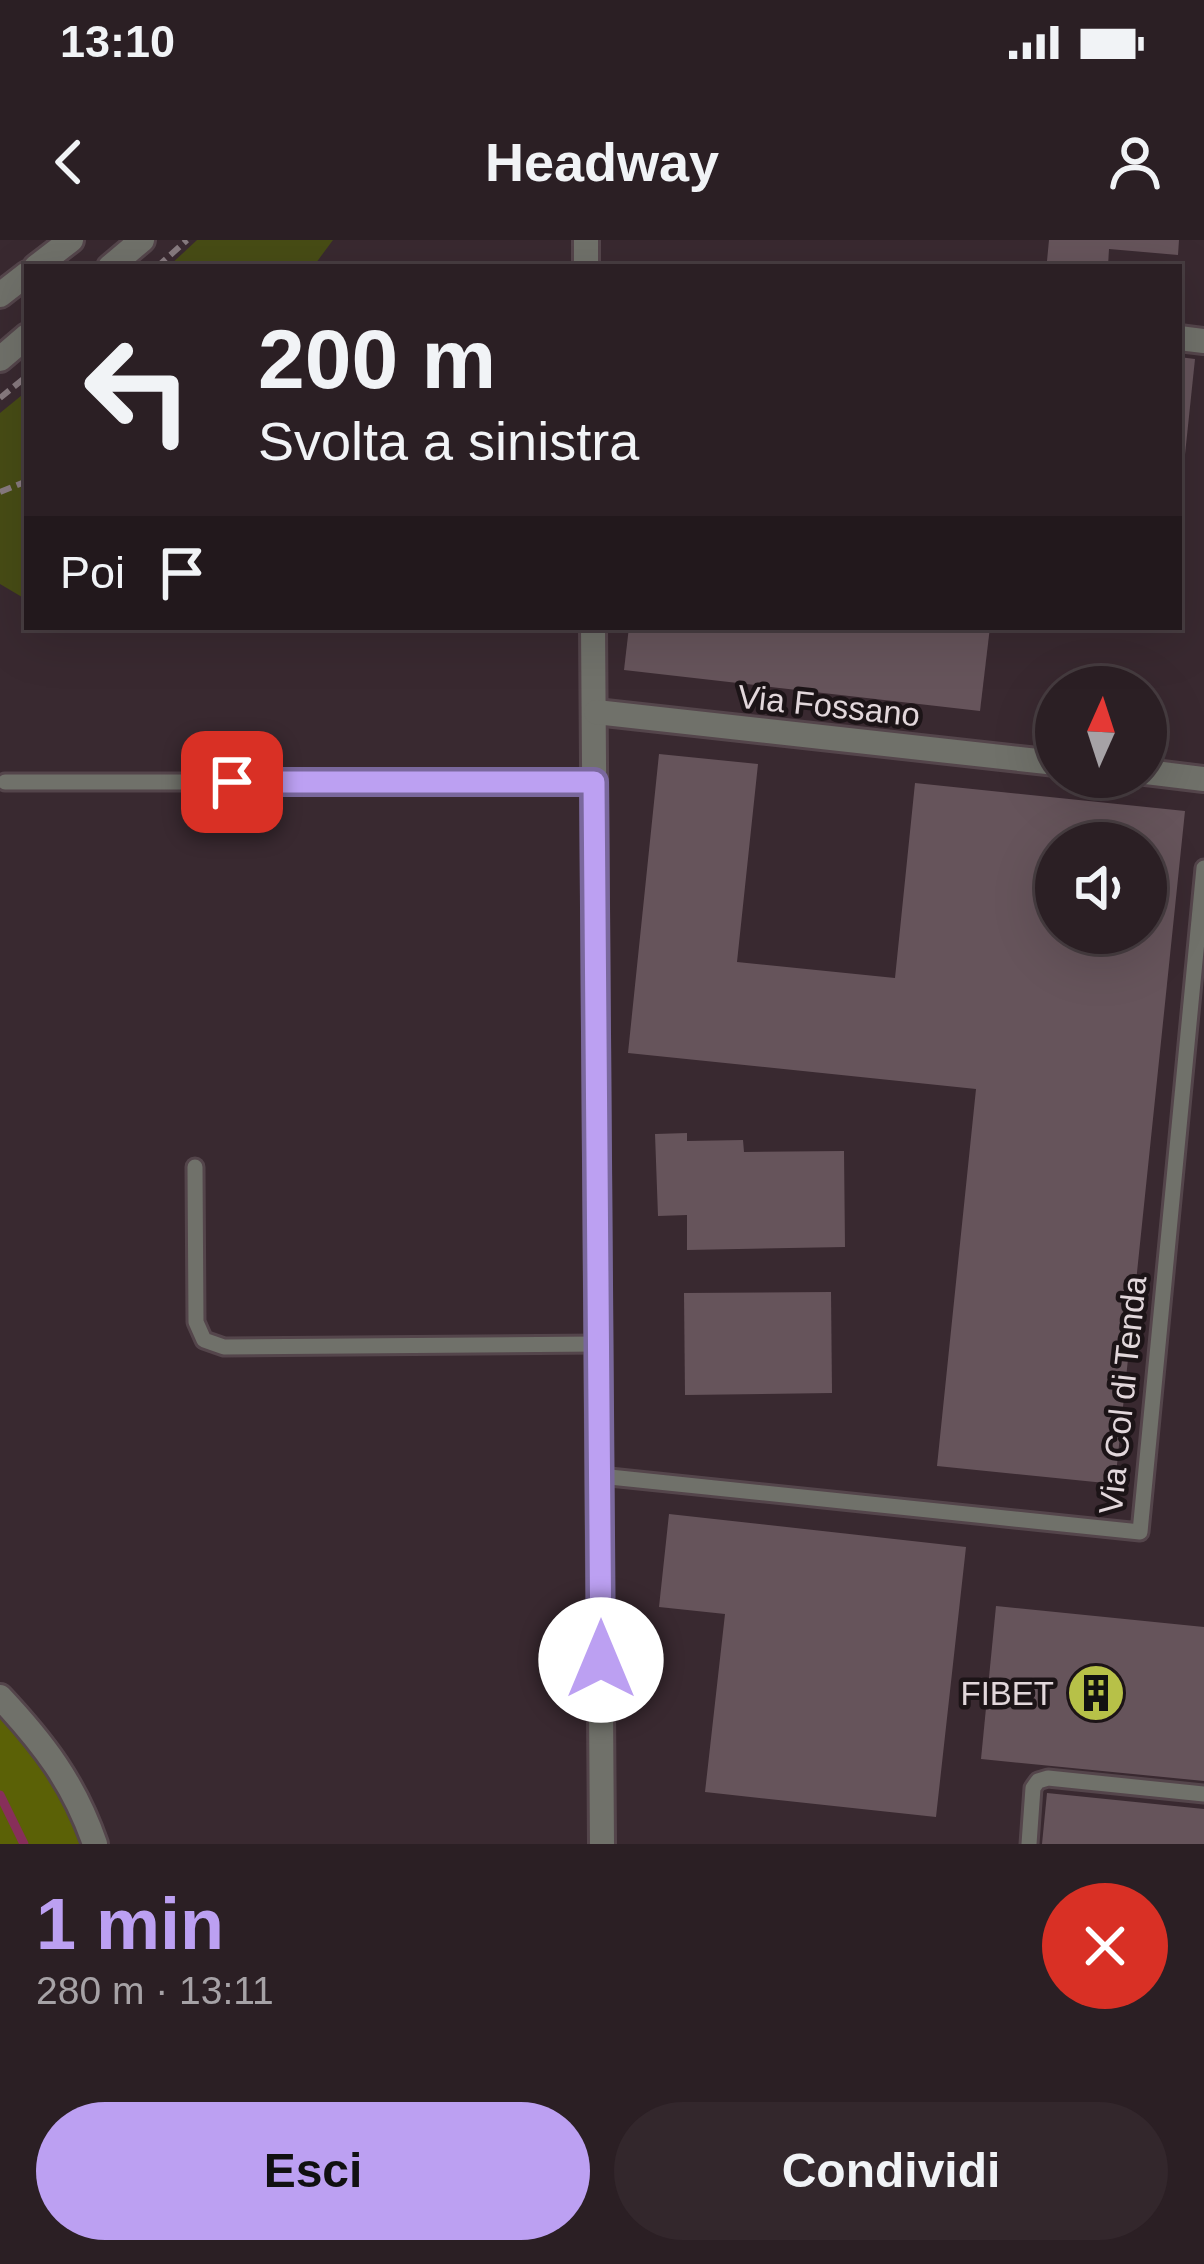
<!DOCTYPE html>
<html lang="it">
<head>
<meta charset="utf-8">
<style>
  body { margin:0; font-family:Helvetica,sans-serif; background:#33272c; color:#f1f3f6; height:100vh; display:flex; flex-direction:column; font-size:45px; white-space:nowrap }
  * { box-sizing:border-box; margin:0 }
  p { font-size:39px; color:#a6a2a6 }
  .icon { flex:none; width:66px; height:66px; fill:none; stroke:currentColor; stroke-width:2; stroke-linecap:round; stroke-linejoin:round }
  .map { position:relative; height:1604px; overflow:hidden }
  .side { display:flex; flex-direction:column; background:#2b1f24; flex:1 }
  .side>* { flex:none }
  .guide { position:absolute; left:24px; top:24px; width:1158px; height:366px; border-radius:0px; box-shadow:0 12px 48px #0002,0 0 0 3px #473d41; background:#2b1f24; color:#f1f3f6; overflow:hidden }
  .needle { width:78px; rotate:3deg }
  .fabs { position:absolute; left:1035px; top:426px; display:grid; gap:24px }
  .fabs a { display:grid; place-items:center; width:132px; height:132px; border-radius:50%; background:#2b1f24; box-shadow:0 12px 48px #0002,0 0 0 3px #473d41; font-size:60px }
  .pin { position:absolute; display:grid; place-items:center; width:102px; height:102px; color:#fff; margin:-51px; border-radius:24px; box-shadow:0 6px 18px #0006 }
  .me { position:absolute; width:132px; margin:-66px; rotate:0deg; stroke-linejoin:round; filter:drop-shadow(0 0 9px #0008) }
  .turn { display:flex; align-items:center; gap:42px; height:252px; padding:0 36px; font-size:54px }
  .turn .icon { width:156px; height:156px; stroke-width:2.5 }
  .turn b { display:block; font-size:84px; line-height:102px }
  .then { display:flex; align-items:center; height:114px; padding:0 36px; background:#0003; gap:24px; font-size:45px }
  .round { display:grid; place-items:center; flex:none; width:126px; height:126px; border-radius:63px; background:#33272c }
  .headline { display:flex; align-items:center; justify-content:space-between; height:204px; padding:0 36px }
  h1 { font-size:72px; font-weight:700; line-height:90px; color:#bca0f2 }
  .button { display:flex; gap:24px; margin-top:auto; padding:24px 36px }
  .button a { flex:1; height:138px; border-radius:72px; background:#bca0f2; color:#111; font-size:48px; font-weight:700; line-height:138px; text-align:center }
  .button a+a { background:#33272c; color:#f1f3f6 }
  .status { display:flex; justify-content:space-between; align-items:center; height:84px; padding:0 60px; background:#2b1f24; direction:ltr }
  .status svg { height:33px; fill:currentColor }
  header { display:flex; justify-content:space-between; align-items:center; height:156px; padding:0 36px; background:#2b1f24; font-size:54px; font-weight:700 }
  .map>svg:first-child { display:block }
</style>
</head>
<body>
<div class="status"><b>13:10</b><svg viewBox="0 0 49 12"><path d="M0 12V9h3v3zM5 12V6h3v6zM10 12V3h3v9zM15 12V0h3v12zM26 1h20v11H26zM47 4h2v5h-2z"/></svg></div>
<header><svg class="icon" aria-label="back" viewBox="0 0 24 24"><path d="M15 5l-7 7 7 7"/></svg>Headway<svg class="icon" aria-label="person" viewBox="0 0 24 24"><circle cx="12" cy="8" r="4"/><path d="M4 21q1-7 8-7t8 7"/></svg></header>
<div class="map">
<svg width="1204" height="1604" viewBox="0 0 1204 1604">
  <rect width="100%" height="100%" fill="#392930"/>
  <g fill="#474c15">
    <polygon points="197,0 333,0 313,27 168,27"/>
    <polygon points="27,151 27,360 0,344 0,173"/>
  </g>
  <path fill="#5b6106" d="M0,1477C41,1514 67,1551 84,1604H0Z"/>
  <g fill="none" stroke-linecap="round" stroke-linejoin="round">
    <polyline stroke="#872f5a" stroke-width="9" points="0,1555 24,1604"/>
  </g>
  <g fill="#66545b" fill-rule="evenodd">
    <polygon points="1049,0 1179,0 1178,15 1109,9 1108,26 1047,21"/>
    <polygon points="1179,117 1195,119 1182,243 1179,242"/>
    <polygon points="629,387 990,387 980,471 624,430"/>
    <path d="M659,514L758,524L737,722L895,738L915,543L1185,571L1115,1244L937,1226L976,849L628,813ZM1056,603H1146V693H1056Z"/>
    <polygon points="687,893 687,901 743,900 744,912 844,911 845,1007 687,1010 687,975 658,976 655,894"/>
    <polygon points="831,1052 832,1153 685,1155 684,1053"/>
    <polygon points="669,1274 966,1307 936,1577 705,1552 725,1374 659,1367"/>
    <polygon points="996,1366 1204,1387 1204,1541 981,1519"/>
    <polygon points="1047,1553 1204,1569 1204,1604 1042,1604"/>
  </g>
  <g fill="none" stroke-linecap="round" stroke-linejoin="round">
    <g stroke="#54454b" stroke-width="21">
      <g id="service">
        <polyline points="5,542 594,542"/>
        <polyline points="195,927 196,1082 204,1100 224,1107 598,1104"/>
        <polyline points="600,1236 1140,1292 1204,628"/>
        <polyline points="1029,1604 1033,1548 1038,1541 1048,1538 1204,1554"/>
      </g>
    </g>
    <g stroke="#54454b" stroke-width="30">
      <g id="minor">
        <polyline points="36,27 71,0"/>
        <polyline points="586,27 586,0"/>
        <polyline points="0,55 27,34"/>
        <polyline points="1179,98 1204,101"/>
        <polyline points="593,387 602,1604"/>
        <polyline points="596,472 1056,523"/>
        <polyline points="1146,532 1204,539"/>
        <path d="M0,1457C43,1503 74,1543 95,1604"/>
      </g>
    </g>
    <g stroke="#54454b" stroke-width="30">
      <g id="tertiary">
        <polyline points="110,27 142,0"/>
        <polyline points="0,119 27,96"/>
      </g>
    </g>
    <g stroke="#877a7f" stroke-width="6" stroke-dasharray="12 6" stroke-linecap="butt">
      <polyline points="157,27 187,0"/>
      <polyline points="0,158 27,136"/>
      <polyline points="0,252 27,241"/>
    </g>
    <use href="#service" stroke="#70716a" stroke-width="15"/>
    <use href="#minor" stroke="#70716a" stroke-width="24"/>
    <use href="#tertiary" stroke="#70716a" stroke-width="24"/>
  </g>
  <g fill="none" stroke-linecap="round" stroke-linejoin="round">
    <g stroke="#7a689d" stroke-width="30">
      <polyline id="route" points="232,542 594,542 601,1420"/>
    </g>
    <use href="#route" stroke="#bca0f2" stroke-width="21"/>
  </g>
  <defs>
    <g id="building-disc" transform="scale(3)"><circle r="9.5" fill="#b7c148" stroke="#1c1417"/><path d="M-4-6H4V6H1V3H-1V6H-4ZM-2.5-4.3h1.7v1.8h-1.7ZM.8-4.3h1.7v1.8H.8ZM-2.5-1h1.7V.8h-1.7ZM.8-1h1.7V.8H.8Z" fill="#111"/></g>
  </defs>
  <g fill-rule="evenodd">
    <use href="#building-disc" x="1096" y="1453"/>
  </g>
  <g text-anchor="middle" stroke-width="9" stroke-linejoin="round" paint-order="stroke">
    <g font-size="33" fill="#e2d7db" stroke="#1c1417">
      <text transform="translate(829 465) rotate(6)" y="12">Via Fossano</text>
      <text transform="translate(1122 1155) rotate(-84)" y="12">Via Col di Tenda</text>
    </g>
    <g font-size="33" fill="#e2d7db" stroke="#1c1417" text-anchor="end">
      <text x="1054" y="1465">FIBET</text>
    </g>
  </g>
</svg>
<div class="fabs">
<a><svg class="needle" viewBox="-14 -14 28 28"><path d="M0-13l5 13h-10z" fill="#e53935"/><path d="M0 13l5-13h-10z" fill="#a6a2a6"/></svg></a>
<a><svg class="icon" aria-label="sound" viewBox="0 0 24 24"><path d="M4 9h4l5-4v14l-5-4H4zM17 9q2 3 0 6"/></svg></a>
</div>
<div class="pin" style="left:232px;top:542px;background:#d93025"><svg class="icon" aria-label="arrive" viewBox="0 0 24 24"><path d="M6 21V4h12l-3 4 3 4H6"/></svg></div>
<svg class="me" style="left:601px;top:1420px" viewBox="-20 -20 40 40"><circle r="19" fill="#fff"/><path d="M0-13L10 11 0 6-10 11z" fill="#bca0f2"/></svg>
<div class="guide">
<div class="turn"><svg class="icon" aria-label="left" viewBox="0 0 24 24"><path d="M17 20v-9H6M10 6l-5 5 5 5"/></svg><div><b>200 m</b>Svolta a sinistra</div></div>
<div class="then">Poi<svg class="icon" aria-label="arrive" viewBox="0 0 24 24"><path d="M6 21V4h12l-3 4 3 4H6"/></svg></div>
</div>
</div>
<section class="side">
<div class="headline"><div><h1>1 min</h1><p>280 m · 13:11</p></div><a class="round" style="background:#d93025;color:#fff"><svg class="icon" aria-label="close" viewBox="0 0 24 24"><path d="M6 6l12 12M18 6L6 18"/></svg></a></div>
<div class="button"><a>Esci</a><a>Condividi</a></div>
</section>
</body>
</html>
